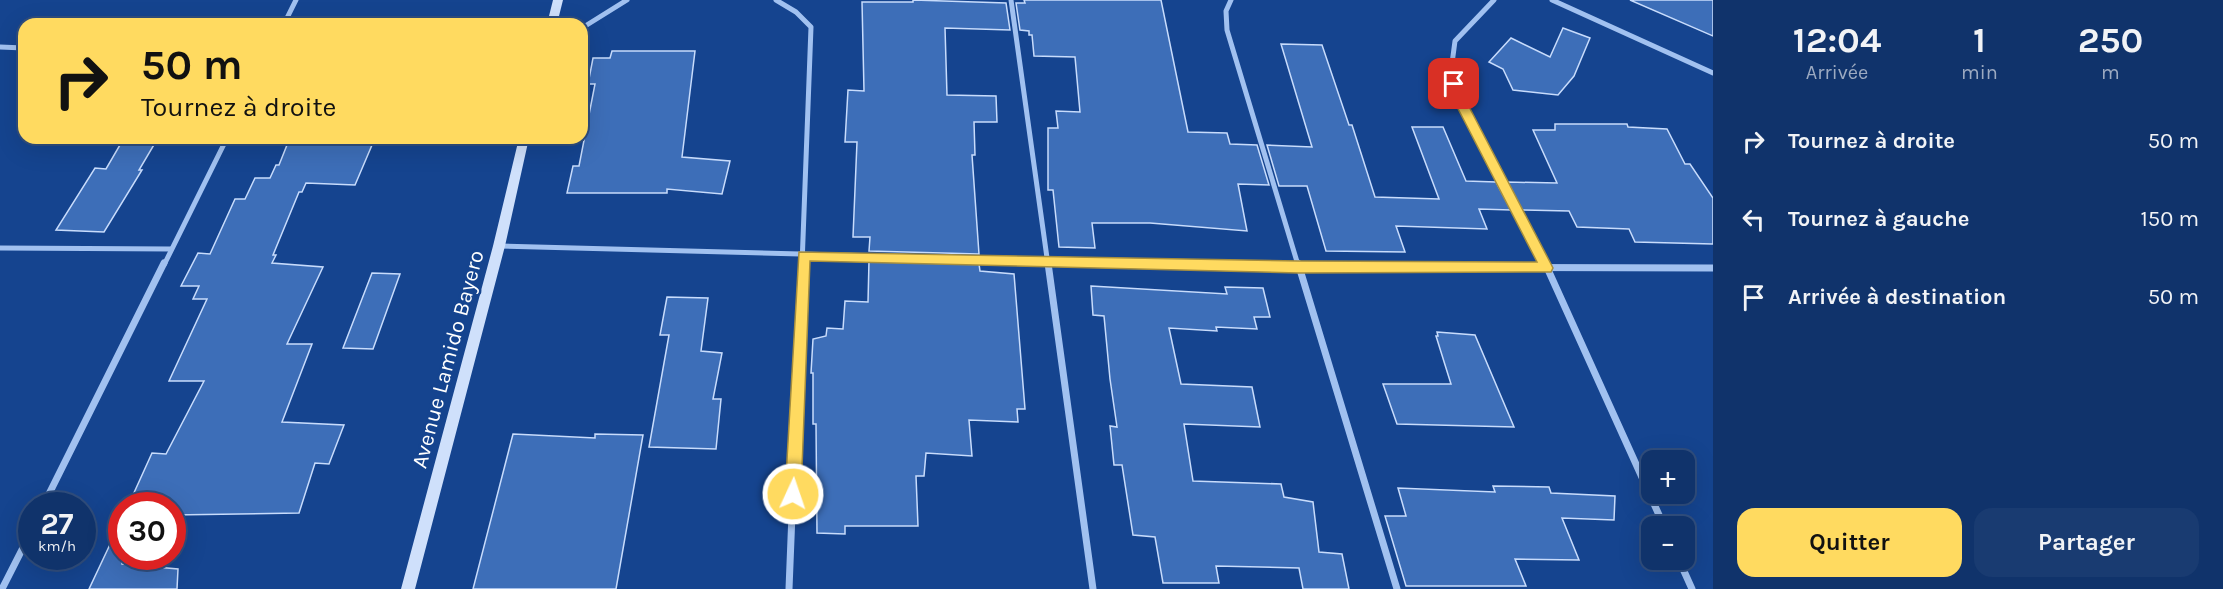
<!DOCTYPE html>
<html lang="fr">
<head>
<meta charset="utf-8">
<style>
  body { margin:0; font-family:Karla,sans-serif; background:#193b71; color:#f1f3f6; height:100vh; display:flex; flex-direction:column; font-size:22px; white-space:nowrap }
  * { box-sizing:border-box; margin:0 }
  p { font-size:20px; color:#9caac1 }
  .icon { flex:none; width:33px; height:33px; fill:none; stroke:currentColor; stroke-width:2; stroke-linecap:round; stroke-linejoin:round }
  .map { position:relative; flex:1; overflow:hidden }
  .details { display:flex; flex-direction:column; background:#10336b; width:510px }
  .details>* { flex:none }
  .hud { position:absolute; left:18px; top:18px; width:570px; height:126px; border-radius:18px; box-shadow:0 6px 24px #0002,0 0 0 2px #304e7e; background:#ffda60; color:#111; overflow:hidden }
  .controls { position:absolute; left:1641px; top:450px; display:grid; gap:12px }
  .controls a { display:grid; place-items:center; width:54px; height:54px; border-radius:12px; background:#10336b; box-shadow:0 6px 24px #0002,0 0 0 2px #304e7e; font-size:30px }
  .speed { position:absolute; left:18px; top:492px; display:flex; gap:12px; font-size:30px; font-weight:700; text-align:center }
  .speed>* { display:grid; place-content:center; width:78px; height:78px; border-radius:50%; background:#10336b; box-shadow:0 6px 24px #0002,0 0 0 2px #304e7e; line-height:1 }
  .speed small { font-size:15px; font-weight:400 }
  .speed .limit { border:9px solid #d22; background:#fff; color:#111 }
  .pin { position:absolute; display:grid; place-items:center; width:51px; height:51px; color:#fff; margin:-26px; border-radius:12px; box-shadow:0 3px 9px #0006 }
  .me { position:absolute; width:66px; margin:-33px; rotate:3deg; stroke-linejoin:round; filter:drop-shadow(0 0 4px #0008) }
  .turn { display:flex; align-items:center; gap:21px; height:126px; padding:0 24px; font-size:27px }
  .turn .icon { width:78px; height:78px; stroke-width:2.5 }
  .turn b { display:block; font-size:42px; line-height:51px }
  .eta { display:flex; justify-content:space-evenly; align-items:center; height:102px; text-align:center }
  .eta b { font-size:36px; font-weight:700; line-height:42px }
  .cta { display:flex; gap:12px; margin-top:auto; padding:12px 24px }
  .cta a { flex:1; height:69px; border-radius:18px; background:#ffda60; color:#111; font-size:24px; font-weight:700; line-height:69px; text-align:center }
  .cta a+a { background:#193b71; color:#f1f3f6 }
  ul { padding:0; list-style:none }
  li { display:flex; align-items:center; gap:18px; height:78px; padding:0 24px }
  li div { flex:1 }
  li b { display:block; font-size:22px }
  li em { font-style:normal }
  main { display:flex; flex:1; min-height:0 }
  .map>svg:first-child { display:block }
</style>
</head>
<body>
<main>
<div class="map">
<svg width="1713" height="589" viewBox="0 0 1713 589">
  <rect width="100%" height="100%" fill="#15448f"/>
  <g fill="#3d6eb8" stroke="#c8dcfc" stroke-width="1.5">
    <polygon points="913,0 1006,3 1010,30 945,28 947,95 996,96 997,122 974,122 975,155 972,155 979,254 869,251 870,237 853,237 857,142 845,142 848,90 864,91 862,2 913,2"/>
    <polygon points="1024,0 1161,0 1188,132 1227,133 1230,144 1257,145 1269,185 1238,184 1247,231 1150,223 1092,223 1095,248 1059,247 1053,190 1048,190 1048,128 1058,128 1056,111 1080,112 1075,57 1034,56 1032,35 1029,35 1029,31 1020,30 1016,3 1025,3"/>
    <polygon points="1630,0 1713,0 1713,36"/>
    <polygon points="1563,28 1590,38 1574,76 1558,95 1513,90 1503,69 1489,62 1511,38 1550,57"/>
    <polygon points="1281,44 1322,45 1349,125 1352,125 1375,197 1439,199 1412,127 1443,127 1466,181 1496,182 1511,210 1479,209 1487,229 1396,226 1405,252 1326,251 1307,186 1279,186 1267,145 1312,147"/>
    <polygon points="612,51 695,51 682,157 730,161 722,194 667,189 667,193 567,193 573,166 579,166 595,84 588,84 593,58 610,58"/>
    <polygon points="1555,124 1627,124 1628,127 1667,129 1685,164 1690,164 1713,198 1713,244 1635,242 1629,229 1577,227 1569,211 1522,210 1507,182 1557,183 1533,130 1555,130"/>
    <polygon points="124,138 158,138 139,170 142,170 104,232 56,230 95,168 106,169"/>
    <polygon points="337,138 375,138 355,185 306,183 302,192 299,192 273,255 276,255 272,263 323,267 287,344 312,344 282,422 344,425 329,464 315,463 299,513 172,515 172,506 128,506 152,453 166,454 204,381 169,381 207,299 193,299 199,286 181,286 198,253 210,254 235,199 245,199 255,178 270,178 276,165 279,165 287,145 334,144"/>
    <polygon points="869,261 979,264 980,271 1014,274 1025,409 1017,409 1018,422 969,420 972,456 926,453 924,476 916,476 918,526 845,526 845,534 817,533 816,424 813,424 813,373 811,373 813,339 826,336 827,328 843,329 845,301 868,302"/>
    <polygon points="372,273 400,274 373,349 343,348"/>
    <polygon points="1091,286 1227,294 1225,287 1263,288 1270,317 1254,317 1257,329 1216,327 1217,331 1169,328 1181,384 1252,387 1260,427 1184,424 1193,481 1281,484 1284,497 1313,502 1319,552 1342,554 1349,589 1303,589 1299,568 1216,566 1219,583 1163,583 1155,537 1133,535 1122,465 1114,465 1110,426 1117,427 1110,379 1104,316 1093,315"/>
    <polygon points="667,297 708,298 701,351 722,353 713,399 721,399 716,449 649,447 669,335 660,335"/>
    <polygon points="1437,332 1475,335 1514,427 1397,424 1383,384 1451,384 1436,336 1438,336"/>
    <polygon points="513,434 595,438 595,434 643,435 616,589 473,589"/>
    <polygon points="1493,486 1549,487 1551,493 1615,496 1614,520 1562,518 1579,560 1515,559 1526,586 1406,586 1385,516 1406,516 1398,488 1495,492"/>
    <polygon points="122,519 122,564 178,569 177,589 89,589"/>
  </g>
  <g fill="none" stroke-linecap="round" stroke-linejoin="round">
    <g stroke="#a1c1f0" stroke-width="5">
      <polyline points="776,0 796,12 811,27 802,265"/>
      <polyline points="1011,0 1048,265"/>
      <polyline points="1231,0 1226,11 1227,30 1298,265"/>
      <polyline points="1494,0 1455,41 1451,71 1458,97 1545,265"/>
      <polyline points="1552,0 1713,73"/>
      <polyline points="284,24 296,0"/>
      <polyline points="582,28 627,0"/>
      <polyline points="0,47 24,48"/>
      <polyline points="499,246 1220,265"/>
      <polyline points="0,248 171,249"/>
      <polyline points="164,265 227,138"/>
    </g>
    <g stroke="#a1c1f0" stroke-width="7">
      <polyline points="1048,263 1093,589"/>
      <polyline points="1163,263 1298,267 1713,268"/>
      <polyline points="1298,263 1397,589"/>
      <polyline points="1545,263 1664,526"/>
      <polyline points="43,506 164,263"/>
      <polyline points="1679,560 1692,589"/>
      <polyline points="2,589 32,530"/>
      <polyline points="789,589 802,263"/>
    </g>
    <g fill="#cfe0fb" fill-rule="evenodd">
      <polygon points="553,0 563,0 557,24 547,24"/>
      <polygon points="519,138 529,138 505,246 415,589 401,589 493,246"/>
    </g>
  </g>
  <polygon fill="#ffda60" stroke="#a68e3e" stroke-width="1.5" points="1454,80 1460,84 1464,97 1551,264 1553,268 1551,272 1298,273 810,261 801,494 799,499 793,501 788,499 785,494 799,252 1298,261 1537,262 1452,97 1448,84"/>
  <g text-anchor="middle" stroke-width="5" stroke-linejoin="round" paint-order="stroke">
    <g font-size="22" fill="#fff" stroke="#15448f">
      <text transform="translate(447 359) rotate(-75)" y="8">Avenue Lamido Bayero</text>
    </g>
  </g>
</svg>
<div class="controls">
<a>+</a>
<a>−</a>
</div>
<div class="speed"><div>27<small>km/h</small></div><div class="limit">30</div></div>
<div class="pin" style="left:1454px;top:84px;background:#d93025"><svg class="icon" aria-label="arrive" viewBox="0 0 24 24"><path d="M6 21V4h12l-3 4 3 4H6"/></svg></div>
<svg class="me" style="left:793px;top:494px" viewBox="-20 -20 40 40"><circle r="17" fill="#ffda60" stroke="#fff" stroke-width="3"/><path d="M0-11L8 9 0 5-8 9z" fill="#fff"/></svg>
<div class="hud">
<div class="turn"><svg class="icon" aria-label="right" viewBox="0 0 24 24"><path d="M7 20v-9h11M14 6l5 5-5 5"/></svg><div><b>50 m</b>Tournez à droite</div></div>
</div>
</div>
<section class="details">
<div class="eta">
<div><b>12:04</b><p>Arrivée</p></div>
<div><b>1</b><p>min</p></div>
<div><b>250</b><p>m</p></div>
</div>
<ul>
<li><svg class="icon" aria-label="right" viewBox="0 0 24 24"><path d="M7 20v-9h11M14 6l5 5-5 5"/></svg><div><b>Tournez à droite</b></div><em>50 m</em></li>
<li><svg class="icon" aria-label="left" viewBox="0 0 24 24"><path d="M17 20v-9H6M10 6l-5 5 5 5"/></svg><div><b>Tournez à gauche</b></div><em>150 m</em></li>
<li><svg class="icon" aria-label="arrive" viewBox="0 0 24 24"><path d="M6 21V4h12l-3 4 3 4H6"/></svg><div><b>Arrivée à destination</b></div><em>50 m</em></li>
</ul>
<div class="cta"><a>Quitter</a><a>Partager</a></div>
</section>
</main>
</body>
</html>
